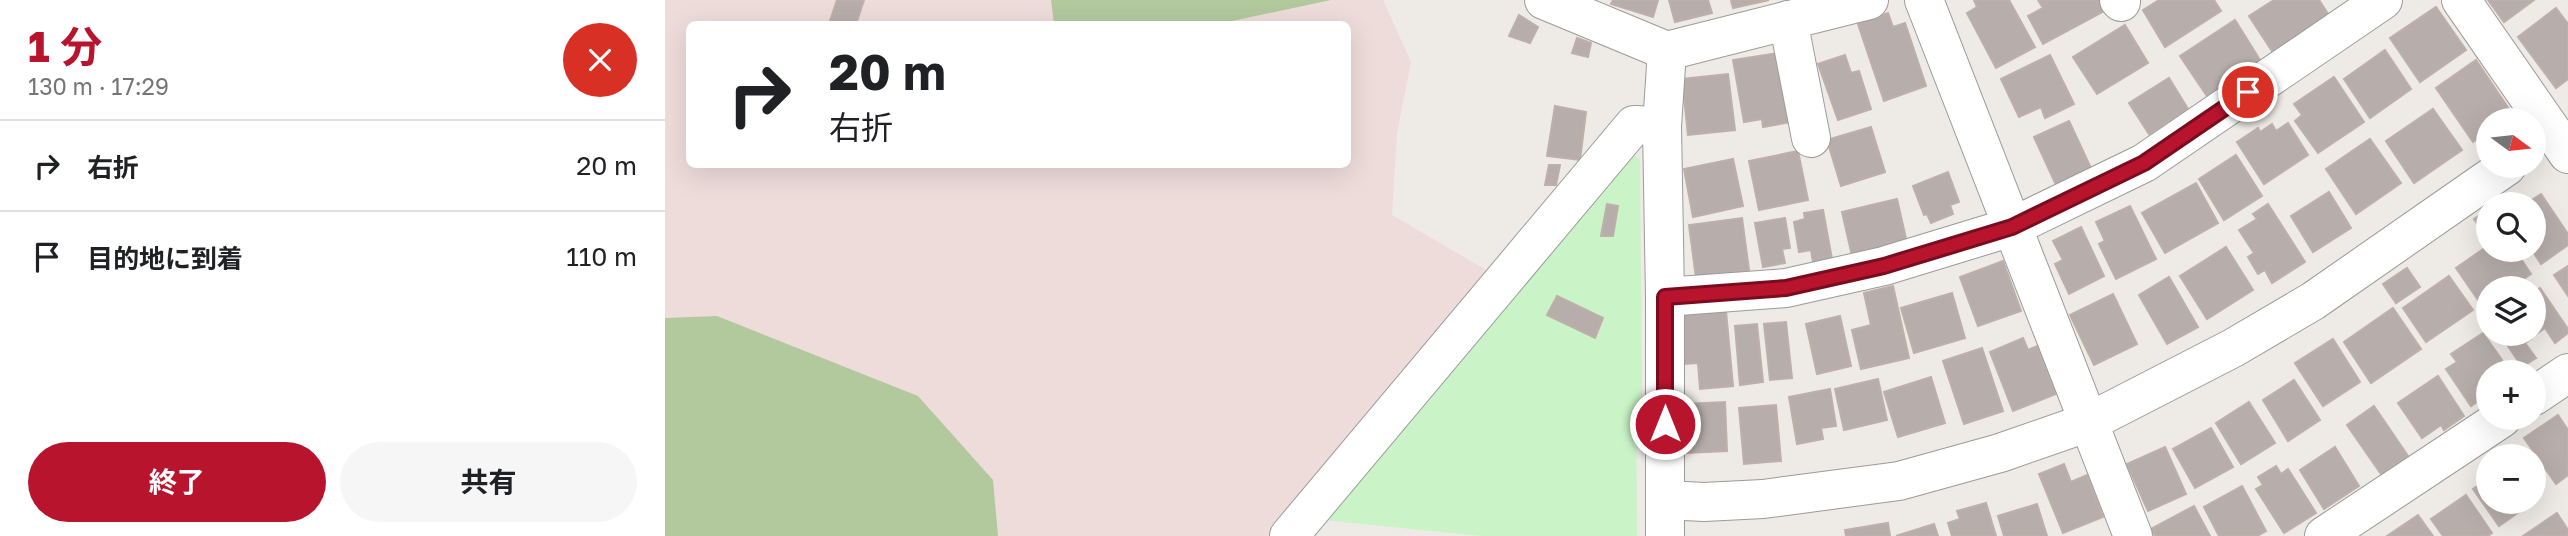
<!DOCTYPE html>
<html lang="ja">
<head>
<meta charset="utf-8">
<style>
  body { margin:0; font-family:"Golos Text","Noto Sans JP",sans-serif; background:#f6f6f6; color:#202124; height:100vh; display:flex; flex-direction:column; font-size:26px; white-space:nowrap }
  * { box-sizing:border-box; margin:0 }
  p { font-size:23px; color:#757577 }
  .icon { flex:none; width:38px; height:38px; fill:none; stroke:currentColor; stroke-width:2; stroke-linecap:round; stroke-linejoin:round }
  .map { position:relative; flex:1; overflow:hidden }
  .drawer { display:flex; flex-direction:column; background:#fff; width:665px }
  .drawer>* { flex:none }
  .top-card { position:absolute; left:21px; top:21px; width:665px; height:147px; border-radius:10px; box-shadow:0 7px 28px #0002; background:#fff; color:#202124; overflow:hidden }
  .needle { width:46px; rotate:105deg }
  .controls { position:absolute; left:1811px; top:108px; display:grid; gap:14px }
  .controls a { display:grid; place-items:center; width:70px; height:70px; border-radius:50%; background:#fff; box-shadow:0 7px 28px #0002; font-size:35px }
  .pin { position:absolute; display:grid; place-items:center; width:60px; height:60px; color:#fff; margin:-30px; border:4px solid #fff; border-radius:50%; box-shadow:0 2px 7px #0007 }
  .me { position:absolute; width:77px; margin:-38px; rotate:0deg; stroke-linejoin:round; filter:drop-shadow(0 0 5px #0008) }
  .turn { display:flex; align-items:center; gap:24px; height:147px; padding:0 28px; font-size:32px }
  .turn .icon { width:91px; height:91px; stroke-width:2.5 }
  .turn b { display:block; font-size:49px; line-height:60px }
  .round { display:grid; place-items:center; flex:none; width:74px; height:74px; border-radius:37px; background:#f6f6f6 }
  .head { display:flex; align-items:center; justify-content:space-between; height:119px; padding:0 28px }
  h1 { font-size:42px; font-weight:700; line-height:52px; color:#b8142e }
  .action { display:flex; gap:14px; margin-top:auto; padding:14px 28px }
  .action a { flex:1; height:80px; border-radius:42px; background:#b8142e; color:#fff; font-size:28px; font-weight:700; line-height:80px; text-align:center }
  .action a+a { background:#f6f6f6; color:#202124 }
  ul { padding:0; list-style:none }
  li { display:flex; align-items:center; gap:21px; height:91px; padding:0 28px; border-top:2px solid #e0e0e0 }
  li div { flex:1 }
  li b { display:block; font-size:26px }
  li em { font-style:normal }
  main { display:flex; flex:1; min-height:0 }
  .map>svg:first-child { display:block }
</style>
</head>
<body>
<main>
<section class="drawer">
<div class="head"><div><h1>1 分</h1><p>130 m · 17:29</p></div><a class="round" style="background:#d93025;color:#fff"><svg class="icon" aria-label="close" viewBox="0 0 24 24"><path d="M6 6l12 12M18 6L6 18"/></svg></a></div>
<ul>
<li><svg class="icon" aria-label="right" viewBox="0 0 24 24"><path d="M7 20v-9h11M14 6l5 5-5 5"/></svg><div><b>右折</b></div><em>20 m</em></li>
<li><svg class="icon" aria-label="arrive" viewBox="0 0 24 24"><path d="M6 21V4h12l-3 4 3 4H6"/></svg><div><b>目的地に到着</b></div><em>110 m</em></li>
</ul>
<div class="action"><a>終了</a><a>共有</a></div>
</section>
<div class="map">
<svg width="1903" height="536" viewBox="0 0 1903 536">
  <rect width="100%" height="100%" fill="#eeeae5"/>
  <path fill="#eedcda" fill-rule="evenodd" d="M0,0H718L746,62L732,133L727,215L828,274L603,536H0ZM24,24H682V164H24Z"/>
  <g fill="#b2c99e">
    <polygon points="386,0 666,0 553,24 389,24"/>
    <polygon points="52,316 253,396 328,480 333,536 0,536 0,318"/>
  </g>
  <polygon fill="#caf4c7" points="963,152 975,159 977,407 971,407 972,536 816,536 659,520"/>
  <g fill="#b7aeab" stroke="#beafa9" stroke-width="2">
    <polygon points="172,0 199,0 191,24 164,24"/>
    <polygon points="948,0 993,0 988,17 946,4"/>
    <polygon points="1004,0 1043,0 1047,13 1010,22"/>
    <polygon points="1066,0 1104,0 1068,8"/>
    <polygon points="1309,0 1344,0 1370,47 1331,68 1302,13 1312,7"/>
    <polygon points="1373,0 1436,0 1441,10 1378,44 1363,16 1378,8"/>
    <polygon points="1494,0 1549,0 1556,11 1500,47 1478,10"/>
    <polygon points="1609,0 1654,0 1665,17 1609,54 1584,16"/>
    <polygon points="1823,0 1869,0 1839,22"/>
    <polygon points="1771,7 1801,50 1755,82 1725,38"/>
    <polygon points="1891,8 1903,24 1903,79 1891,88 1853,37"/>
    <polygon points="1223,13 1228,27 1240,23 1261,86 1219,101 1193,24"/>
    <polygon points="854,15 873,27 865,43 844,36"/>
    <polygon points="1570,20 1595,60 1542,96 1515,56"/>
    <polygon points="1460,25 1483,63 1432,94 1408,57"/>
    <polygon points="912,38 926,43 923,57 907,53"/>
    <polygon points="1720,50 1746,89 1705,118 1679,79"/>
    <polygon points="1114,53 1126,122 1098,127 1097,119 1079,122 1068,60"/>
    <polygon points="1180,55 1186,73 1194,71 1206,109 1173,120 1153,64"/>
    <polygon points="1385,55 1409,104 1380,118 1376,107 1354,117 1336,79"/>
    <polygon points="1811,60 1848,115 1839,121 1824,121 1824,132 1808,142 1771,88"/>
    <polygon points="1063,74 1070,130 1023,135 1017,79"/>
    <polygon points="1669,77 1699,122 1653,153 1630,121 1637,115 1629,104"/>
    <polygon points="1504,78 1523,109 1484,134 1464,103"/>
    <polygon points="890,106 921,112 915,160 882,156"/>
    <polygon points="1768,109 1797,150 1749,183 1721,141"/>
    <polygon points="1404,121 1426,168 1391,185 1369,137"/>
    <polygon points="1623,123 1643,155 1599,184 1572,142 1593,128 1595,132 1607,124 1611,131"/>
    <polygon points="1206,127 1220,172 1176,186 1162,140"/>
    <polygon points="1705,139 1736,183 1691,214 1661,169"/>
    <polygon points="1133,151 1143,200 1094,210 1084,161"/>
    <polygon points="1571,155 1597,196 1559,220 1534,179"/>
    <polygon points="1068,159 1078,206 1028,217 1019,169"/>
    <polygon points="884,165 895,165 891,185 880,185"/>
    <polygon points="1283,172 1294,202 1285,205 1288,214 1266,223 1262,214 1259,215 1248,186"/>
    <polygon points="1531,183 1553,223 1500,253 1477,213"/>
    <polygon points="1664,192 1686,228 1648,252 1626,216"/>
    <polygon points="1876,194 1903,234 1903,245 1876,264 1867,250 1869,250 1869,205 1859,205"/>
    <polygon points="1232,199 1242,243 1187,256 1177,212"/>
    <polygon points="942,204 953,206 948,236 936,236"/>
    <polygon points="1603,204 1640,262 1607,283 1600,270 1593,274 1583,257 1589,253 1574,230 1592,219 1588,214"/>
    <polygon points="1465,206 1491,259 1451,279 1434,244 1440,241 1431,222"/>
    <polygon points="1824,209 1824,228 1818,232 1809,219"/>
    <polygon points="1158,210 1167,259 1148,262 1146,250 1134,252 1129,222 1140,219 1139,213"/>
    <polygon points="1077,218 1084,270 1031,278 1024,225"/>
    <polygon points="1120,218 1125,248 1117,249 1120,263 1098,267 1090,223"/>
    <polygon points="1416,227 1439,276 1404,294 1390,264 1398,260 1388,241"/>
    <polygon points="1824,245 1824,250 1850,250 1866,274 1844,289 1824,289 1824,303 1818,307 1791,268"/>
    <polygon points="1561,247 1588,290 1542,319 1515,276"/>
    <polygon points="1338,261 1356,311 1313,326 1295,277"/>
    <polygon points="1903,266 1903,296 1889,275"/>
    <polygon points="1742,268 1755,287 1731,303 1718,284"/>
    <polygon points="1784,276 1808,310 1761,342 1738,308"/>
    <polygon points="1504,277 1533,327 1502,344 1474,295"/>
    <polygon points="1228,286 1244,358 1196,369 1187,330 1206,325 1199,293"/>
    <polygon points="1875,288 1903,329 1903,333 1890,343 1880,328 1870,335 1869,333 1869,293"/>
    <polygon points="1287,293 1300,338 1249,353 1236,308"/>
    <polygon points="1448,294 1472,344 1429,365 1405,315"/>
    <polygon points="892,296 938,318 930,338 882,315"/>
    <polygon points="1728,308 1756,349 1706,383 1679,342"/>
    <polygon points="1061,311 1068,386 1035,389 1033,363 1019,364 1014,316"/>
    <polygon points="1175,316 1186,366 1152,374 1141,324"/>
    <polygon points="1121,322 1127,378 1105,380 1099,324"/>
    <polygon points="1092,324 1098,382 1075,385 1070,326"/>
    <polygon points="1818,333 1837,360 1823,370 1825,373 1824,394 1806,406 1781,369 1792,362 1786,354"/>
    <polygon points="1835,334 1863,334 1866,339 1860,343 1871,358 1857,367"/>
    <polygon points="1358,338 1363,350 1372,346 1391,394 1348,411 1325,352"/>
    <polygon points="1668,339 1695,382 1658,406 1630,363"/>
    <polygon points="1317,348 1338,411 1299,424 1278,361"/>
    <polygon points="1773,376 1799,416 1779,430 1776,425 1757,438 1733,403"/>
    <polygon points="1266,377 1280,423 1233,437 1219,392"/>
    <polygon points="1213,379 1222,420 1179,430 1170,389"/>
    <polygon points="1629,380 1655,420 1623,441 1598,400"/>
    <polygon points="1165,389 1171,426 1156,428 1158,439 1132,444 1124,397"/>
    <polygon points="1060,402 1062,451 1021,453 1020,404"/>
    <polygon points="1584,402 1610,443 1576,464 1551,423"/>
    <polygon points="1111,405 1116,461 1079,464 1074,408"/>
    <polygon points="1709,406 1743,456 1716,474 1682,425"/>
    <polygon points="1893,415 1903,430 1903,475 1891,484 1859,438"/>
    <polygon points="1546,428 1568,467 1530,488 1508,449"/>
    <polygon points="1500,447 1521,494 1483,511 1462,464"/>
    <polygon points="1670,447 1694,486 1659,509 1635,470"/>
    <polygon points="1399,464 1406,482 1422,475 1438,517 1398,533 1374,474"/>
    <polygon points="1611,466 1616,474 1623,469 1651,513 1619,533 1591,489 1598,485 1593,477"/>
    <polygon points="1824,478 1824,502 1868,502 1834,526 1808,489"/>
    <polygon points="1577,486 1601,531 1592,536 1554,536 1539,507"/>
    <polygon points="1801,495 1827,533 1823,536 1778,536 1766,519"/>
    <polygon points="1321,503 1331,536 1287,536 1283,523 1295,519 1292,511"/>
    <polygon points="1372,504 1382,536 1339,536 1333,516"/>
    <polygon points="1529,506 1545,536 1490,536 1486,529"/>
    <polygon points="1892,513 1903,530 1903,536 1858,536"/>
    <polygon points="1753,515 1768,536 1722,536"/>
    <polygon points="1223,523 1225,536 1181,536 1180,530"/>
    <polygon points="1269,524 1273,536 1231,536"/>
  </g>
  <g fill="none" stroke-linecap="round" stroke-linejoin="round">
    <g stroke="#9b9b9b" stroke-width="40">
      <g id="minor">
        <polyline points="879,0 1002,51 1204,0"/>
        <polyline points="1259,0 1468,536"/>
        <polyline points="1454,0 1456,2"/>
        <polyline points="1796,0 1903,154"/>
        <polyline points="1123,20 1146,138"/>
        <polyline points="1000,297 1121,288 1219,266 1347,227 1479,163 1718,0"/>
        <polyline points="1869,396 1903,373"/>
        <polyline points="1000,500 1039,502 1098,499 1234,481 1335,453 1424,422 1568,348 1648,301 1842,166"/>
        <polyline points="624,536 969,125 997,126"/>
        <polyline points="1000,536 1000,297 997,126 1002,51"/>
        <polyline points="1659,536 1837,418"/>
      </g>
    </g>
    <use href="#minor" stroke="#fff" stroke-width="38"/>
  </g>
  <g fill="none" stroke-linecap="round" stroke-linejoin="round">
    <g stroke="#780d1e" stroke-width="18">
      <polyline id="route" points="1000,424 1000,297 1121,288 1219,266 1347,227 1479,163 1583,92"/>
    </g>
    <use href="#route" stroke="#b8142e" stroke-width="12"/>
  </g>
</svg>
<div class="controls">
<a><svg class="needle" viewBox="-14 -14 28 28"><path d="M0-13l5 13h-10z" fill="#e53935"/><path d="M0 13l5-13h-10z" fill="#757577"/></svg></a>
<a><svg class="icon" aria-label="search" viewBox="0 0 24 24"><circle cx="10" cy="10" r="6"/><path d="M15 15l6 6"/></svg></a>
<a><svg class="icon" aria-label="layers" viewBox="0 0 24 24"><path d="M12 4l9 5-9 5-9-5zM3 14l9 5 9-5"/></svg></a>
<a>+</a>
<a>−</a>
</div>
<div class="pin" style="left:1583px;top:92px;background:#d93025"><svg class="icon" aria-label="arrive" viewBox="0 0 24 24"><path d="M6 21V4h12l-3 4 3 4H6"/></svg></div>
<svg class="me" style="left:1000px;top:424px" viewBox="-20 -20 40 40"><circle r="17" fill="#b8142e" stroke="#fff" stroke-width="3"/><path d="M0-11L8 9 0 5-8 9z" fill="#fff"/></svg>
<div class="top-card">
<div class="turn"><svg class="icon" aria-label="right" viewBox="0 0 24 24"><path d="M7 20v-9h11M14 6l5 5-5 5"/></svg><div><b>20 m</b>右折</div></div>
</div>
</div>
</main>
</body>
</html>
